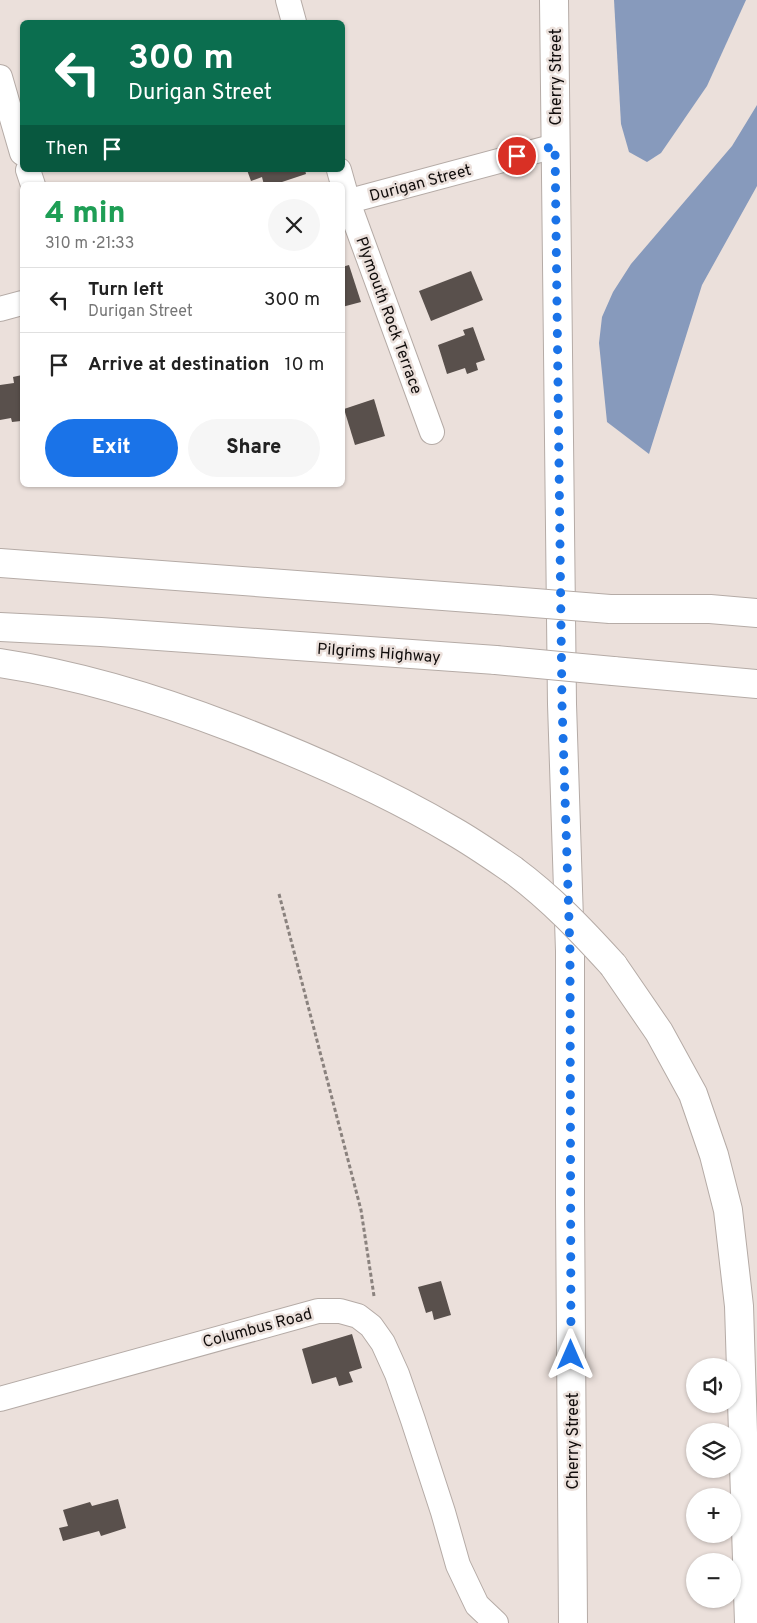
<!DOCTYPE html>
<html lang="en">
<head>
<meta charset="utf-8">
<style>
  body { margin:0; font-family:Overpass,sans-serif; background:#f6f6f6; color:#222; height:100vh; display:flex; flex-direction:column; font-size:19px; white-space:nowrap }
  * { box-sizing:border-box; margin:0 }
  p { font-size:16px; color:#767676 }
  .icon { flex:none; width:28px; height:28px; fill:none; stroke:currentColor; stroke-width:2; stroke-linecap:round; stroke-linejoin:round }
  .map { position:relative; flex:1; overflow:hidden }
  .side { position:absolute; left:20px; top:182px; width:325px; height:305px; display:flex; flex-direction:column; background:#fff; border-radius:8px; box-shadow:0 1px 4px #0004 }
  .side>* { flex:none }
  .banner { position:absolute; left:20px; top:20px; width:325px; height:152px; border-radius:8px; box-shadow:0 1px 4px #0004; background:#0b6e4f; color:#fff; overflow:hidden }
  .buttons { position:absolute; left:686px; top:1358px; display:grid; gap:10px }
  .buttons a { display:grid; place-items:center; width:55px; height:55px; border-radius:50%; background:#fff; box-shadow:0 1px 4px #0004; font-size:25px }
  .pin { position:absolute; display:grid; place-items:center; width:42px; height:42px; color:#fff; margin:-21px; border:2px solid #fff; border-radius:50%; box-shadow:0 1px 5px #0007 }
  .me { position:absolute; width:55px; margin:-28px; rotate:0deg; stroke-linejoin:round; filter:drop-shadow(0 0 4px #0008) }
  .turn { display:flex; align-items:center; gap:18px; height:105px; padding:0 25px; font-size:22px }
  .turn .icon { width:65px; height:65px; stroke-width:2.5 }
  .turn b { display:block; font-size:35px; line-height:42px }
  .then { display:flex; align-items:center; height:48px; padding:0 25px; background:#0003; gap:10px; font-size:19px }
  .round { display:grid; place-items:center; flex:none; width:52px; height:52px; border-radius:26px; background:#f6f6f6 }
  .overview { display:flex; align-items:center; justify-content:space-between; height:85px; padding:0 25px }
  h1 { font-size:30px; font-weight:800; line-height:38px; color:#1e9e55 }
  .primary-button { display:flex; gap:10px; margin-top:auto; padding:10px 25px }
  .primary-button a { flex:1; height:58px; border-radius:30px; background:#1a73e8; color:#fff; font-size:20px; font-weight:800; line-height:58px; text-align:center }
  .primary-button a+a { background:#f6f6f6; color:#222 }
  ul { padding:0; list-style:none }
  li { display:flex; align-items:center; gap:15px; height:65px; padding:0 25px; border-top:1px solid #e0e0e0 }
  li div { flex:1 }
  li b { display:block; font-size:19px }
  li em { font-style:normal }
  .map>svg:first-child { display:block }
</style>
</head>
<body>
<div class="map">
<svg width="757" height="1623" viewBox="0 0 757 1623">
  <rect width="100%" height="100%" fill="#ebe0db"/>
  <g fill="#879abc">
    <polygon points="614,0 746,0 707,86 661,153 647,162 629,152 621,124"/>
    <polygon points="757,105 757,186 702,285 649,454 607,422 599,343 602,317 613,292 631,264 732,146"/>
  </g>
  <g fill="#59504c">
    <polygon points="247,170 305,170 306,174 282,182 283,185 264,185 262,177 251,181"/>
    <polygon points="349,265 361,302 342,307 342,267"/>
    <polygon points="471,271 483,300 431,321 419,291"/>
    <polygon points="473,327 485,360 476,363 478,370 467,374 465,368 447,374 438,345 465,335 463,330"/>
    <polygon points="22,375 22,416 20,417 21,421 12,422 11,418 0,420 0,385 14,383 13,377"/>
    <polygon points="374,399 385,436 355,445 344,409"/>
    <polygon points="441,1281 451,1315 434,1320 432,1311 426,1313 418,1287"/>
    <polygon points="352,1334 362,1368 349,1372 353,1382 339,1386 336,1377 312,1384 302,1349"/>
    <polygon points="118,1499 126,1528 101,1536 99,1531 63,1541 59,1528 68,1526 63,1510 90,1502 92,1506"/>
  </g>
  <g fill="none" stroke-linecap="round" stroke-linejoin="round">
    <g stroke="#b5aba6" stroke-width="26">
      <g id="minor">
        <polyline points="288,0 294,22"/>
        <polyline points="0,77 22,153"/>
        <polyline points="28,170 33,185"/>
        <polyline points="339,170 348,202 432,432"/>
        <polyline points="342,203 555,146"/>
        <polyline points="0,309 22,303"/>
        <polyline points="0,1399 318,1311 340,1311 358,1316 371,1326 383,1343 397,1374 413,1420 443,1512 458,1565 477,1605 496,1623"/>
      </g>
    </g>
    <g stroke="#b5aba6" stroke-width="30">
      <polyline id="secondary" points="554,0 562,704 570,951 570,1201 573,1623"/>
    </g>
    <g stroke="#b5aba6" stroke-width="30">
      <g id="motorway">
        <polyline points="0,563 497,600"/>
        <polyline points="610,609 710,609 757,613"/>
        <polyline points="0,627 101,632 496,660"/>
        <path d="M0,663C80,675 158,699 233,728C308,757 384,790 453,831C474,843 494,857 513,870"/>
        <polyline points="613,671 757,684"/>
        <polyline points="613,965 659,1032 693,1094 714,1155 728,1210 739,1306 749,1623"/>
      </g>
    </g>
    <polyline stroke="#8a827e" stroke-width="3" stroke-dasharray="4 2.5" stroke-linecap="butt" points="279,894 361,1210 374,1296"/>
    <use href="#minor" stroke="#fff" stroke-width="24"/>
    <use href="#secondary" stroke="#fff" stroke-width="28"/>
    <use href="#motorway" stroke="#fff" stroke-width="28"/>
    <g stroke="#b5aba6" stroke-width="30" stroke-linecap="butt">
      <g id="motorway-bridge">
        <polyline points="497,600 610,609"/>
        <polyline points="496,660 613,671"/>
        <path d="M513,870C551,898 582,931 613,965"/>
      </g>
    </g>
    <use href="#motorway-bridge" stroke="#fff" stroke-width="28"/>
  </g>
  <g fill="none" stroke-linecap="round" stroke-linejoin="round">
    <polyline stroke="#1a73e8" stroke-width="9" stroke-dasharray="0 16.2" points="517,156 555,146 562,704 570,951 571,1355"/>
  </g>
  <g text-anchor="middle" stroke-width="5" stroke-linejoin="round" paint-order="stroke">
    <g font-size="16" fill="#110d0c" stroke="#ebe0db">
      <text transform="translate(555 77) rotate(-90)" y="6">Cherry Street</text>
      <text transform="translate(420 182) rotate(-15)" y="6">Durigan Street</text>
      <text transform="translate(390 315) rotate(70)" y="6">Plymouth Rock Terrace</text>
      <text transform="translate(379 652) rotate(4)" y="6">Pilgrims Highway</text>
      <text transform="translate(257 1327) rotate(-15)" y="6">Columbus Road</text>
      <text transform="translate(572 1441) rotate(-90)" y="6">Cherry Street</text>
    </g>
  </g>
</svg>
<div class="buttons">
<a><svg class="icon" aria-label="sound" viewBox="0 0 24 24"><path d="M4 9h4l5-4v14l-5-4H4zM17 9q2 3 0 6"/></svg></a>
<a><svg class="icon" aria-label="layers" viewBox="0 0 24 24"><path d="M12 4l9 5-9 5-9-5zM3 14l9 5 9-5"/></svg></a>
<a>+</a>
<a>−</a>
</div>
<div class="pin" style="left:517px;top:156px;background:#d93025"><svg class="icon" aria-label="arrive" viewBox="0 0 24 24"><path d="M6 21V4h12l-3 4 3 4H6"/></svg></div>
<svg class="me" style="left:571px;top:1355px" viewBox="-20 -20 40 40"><path d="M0-17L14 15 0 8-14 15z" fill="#1a73e8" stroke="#fff" stroke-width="4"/></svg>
<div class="banner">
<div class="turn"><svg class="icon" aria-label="left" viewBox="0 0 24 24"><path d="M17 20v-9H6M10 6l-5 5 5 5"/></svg><div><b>300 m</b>Durigan Street</div></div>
<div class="then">Then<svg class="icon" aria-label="arrive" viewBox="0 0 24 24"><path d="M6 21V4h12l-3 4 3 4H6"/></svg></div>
</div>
<section class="side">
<div class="overview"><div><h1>4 min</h1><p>310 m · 21:33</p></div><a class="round"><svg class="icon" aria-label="close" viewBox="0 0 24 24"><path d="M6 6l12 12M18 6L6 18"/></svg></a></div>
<ul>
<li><svg class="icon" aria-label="left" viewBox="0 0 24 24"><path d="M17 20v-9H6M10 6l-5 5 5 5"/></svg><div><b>Turn left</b><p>Durigan Street</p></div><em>300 m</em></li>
<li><svg class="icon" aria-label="arrive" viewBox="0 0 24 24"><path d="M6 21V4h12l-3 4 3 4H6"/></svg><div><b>Arrive at destination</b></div><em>10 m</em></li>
</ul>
<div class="primary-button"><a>Exit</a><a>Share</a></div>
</section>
</div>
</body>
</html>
